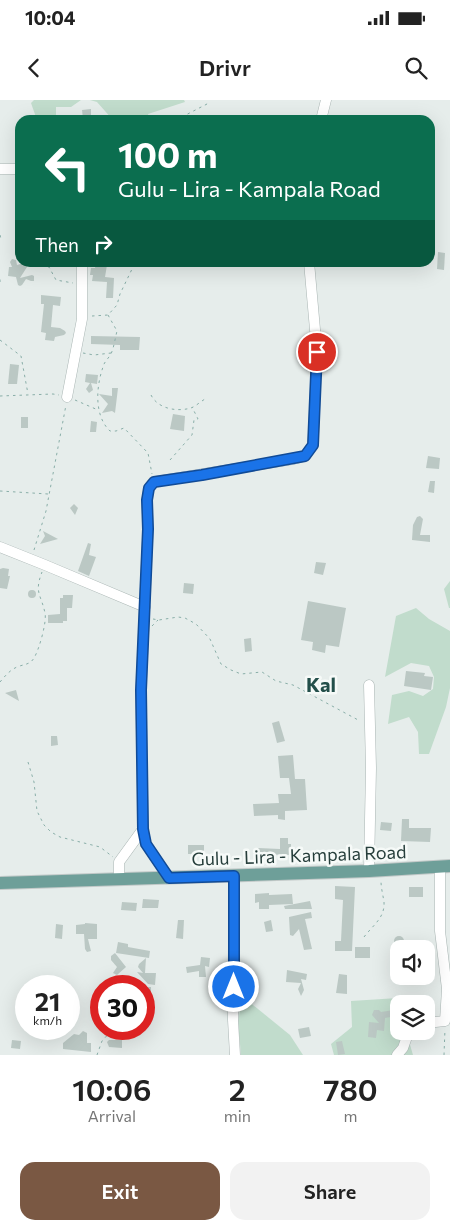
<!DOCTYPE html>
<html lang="en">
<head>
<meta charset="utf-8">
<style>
  body { margin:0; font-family:Commissioner,sans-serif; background:#f2f2f2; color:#222; height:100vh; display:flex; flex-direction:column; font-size:19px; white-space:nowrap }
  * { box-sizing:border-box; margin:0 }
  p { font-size:16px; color:#767676 }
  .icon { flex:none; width:28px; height:28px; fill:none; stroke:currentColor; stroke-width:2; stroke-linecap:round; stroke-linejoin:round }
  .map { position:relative; height:955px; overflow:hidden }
  .drawer { display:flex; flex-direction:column; background:#fff; flex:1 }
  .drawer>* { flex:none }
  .banner { position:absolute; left:15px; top:15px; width:420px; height:152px; border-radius:15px; box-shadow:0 5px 20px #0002; background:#0b6e4f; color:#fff; overflow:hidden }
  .tools { position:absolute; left:390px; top:840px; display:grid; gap:10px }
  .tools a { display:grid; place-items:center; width:45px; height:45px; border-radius:10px; background:#fff; box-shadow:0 5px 20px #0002; font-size:25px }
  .speed { position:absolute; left:15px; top:875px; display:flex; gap:10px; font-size:25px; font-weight:700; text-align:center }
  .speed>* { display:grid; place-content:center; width:65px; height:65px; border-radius:50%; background:#fff; box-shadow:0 5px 20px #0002; line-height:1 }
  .speed small { font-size:12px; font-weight:400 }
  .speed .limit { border:8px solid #d22; background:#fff; color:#111 }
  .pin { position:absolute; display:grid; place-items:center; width:42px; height:42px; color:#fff; margin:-21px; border:2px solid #fff; border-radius:50%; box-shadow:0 1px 5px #0007 }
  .me { position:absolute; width:55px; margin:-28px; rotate:0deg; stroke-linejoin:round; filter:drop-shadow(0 0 4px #0008) }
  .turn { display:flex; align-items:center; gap:18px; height:105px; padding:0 20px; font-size:22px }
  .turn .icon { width:65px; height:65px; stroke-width:2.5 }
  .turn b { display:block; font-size:35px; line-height:42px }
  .then { display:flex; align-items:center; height:48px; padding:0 20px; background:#0003; gap:10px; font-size:19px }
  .eta { display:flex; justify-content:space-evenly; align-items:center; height:85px; text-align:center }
  .eta b { font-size:30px; font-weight:600; line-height:35px }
  .cta { display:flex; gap:10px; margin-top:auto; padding:10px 20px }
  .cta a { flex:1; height:58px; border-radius:15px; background:#7a5843; color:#fff; font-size:20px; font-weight:600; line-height:58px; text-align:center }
  .cta a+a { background:#f2f2f2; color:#222 }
  .status { display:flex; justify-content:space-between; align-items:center; height:35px; padding:0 25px; background:#fff; direction:ltr }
  .status svg { height:14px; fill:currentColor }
  header { display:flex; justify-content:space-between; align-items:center; height:65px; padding:0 20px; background:#fff; font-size:22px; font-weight:600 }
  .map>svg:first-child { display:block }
</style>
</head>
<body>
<div class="status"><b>10:04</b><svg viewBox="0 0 49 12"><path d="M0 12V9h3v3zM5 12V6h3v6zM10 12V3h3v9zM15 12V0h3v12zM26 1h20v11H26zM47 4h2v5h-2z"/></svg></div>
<header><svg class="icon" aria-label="back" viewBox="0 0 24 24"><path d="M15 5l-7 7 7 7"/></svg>Drivr<svg class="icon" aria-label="search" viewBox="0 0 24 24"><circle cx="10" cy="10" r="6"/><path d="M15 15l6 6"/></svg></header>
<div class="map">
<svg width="450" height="955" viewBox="0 0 450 955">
  <rect width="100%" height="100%" fill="#e6edeb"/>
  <g fill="#c1dccc">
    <polygon points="34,0 81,0 71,7 56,7 56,20 37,20 31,3"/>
    <polygon points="90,0 184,0 185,2 148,14 150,20 113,20 97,2"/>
    <polygon points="450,481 450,508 449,508 444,489"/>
    <polygon points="416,508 429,519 450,531 450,588 446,607 429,654 419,654 418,632 409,617 388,624 392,595 409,591 423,596 433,589 434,577 429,566 411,563 385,577 396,516"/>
    <polygon points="242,896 290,935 303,955 241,955 238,923"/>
    <polygon points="398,898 399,931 406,931 413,955 334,955 331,944 352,927 351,901"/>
  </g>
  <g fill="#bbc8c4">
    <polygon points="91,9 91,19 83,19 82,10"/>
    <polygon points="438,152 445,153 444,170 437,169"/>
    <polygon points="12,159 16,160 17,165 24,163 26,165 27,167 20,178 32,175 34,176 34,181 31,181 26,179 22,185 20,186 18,185 16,177 8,176 9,167 12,167 10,162"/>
    <polygon points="96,163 107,165 105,177 114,178 113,198 106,198 107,182 92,181 93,175 90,175 91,168 95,168"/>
    <polygon points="41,195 61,197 60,206 53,205 51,227 60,228 65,231 66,233 64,235 55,237 54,241 45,240 46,233 41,232 44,204 41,204"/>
    <polygon points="91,236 140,237 139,250 120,250 120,245 91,244"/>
    <polygon points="10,264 19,265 17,284 8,284"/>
    <polygon points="86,274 98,275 97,284 91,283 93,290 89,293 86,289 90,283 85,282"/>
    <polygon points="112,288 118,288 115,313 112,311 102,313 108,304 99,294 112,296"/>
    <polygon points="173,314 185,316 184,331 170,329"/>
    <rect x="21" y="317" width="7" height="11"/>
    <polygon points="91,321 97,322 96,332 90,332"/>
    <polygon points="428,356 440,358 439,369 426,368"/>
    <polygon points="430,381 435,381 434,393 428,392"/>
    <polygon points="74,404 78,408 75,415 70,408"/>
    <polygon points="420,416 423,419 420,435 430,435 430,442 412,440 413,425 417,417"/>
    <polygon points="43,431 58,439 40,444 45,436"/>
    <polygon points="88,443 91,444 89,455 96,457 89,476 78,471"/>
    <polygon points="316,462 326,463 323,475 314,473"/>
    <polygon points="3,468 9,469 8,476 10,476 7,489 0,488 0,469"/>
    <polygon points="184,483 194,484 193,494 183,493"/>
    <circle cx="32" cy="494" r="4"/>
    <polygon points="63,495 73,495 72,508 67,508 67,521 63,521 63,523 48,523 48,515 60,514 60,498 63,498"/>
    <polygon points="308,501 346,508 339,547 326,545 325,553 312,550 313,542 301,540"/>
    <polygon points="251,538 252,551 245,552 244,539"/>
    <polygon points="406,571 425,573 424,576 433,577 431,590 404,586"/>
    <polygon points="16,590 19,601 5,593"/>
    <polygon points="279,621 285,641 277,643 272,623"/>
    <polygon points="51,636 57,636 58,645 51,646"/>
    <polygon points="293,655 295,679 305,679 307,710 285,711 285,720 278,719 278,715 254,716 253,704 279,703 278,694 291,694 289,678 280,678 278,656"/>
    <polygon points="402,719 409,719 409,728 431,728 430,742 401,741"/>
    <polygon points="381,722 392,723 391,731 380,730"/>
    <polygon points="280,738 288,738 288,744 291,744 291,749 298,749 297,762 291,755 257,754 258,748 280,749"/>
    <rect x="188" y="745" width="16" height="9"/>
    <polygon points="335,786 355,787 352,851 335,851 335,841 341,841 343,800 335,799"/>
    <rect x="409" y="787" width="14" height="10"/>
    <polygon points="269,793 269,795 292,794 293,804 269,805 269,809 259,809 259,802 255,803 255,794"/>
    <polygon points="143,799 159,800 158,808 142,808"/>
    <polygon points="310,801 312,809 285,809 284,806"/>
    <polygon points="122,802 137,803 136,811 121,810"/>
    <polygon points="311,812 312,818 305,819 312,849 304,850 299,829 293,836 290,835 289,817"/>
    <polygon points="178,820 184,820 183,839 176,838"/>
    <polygon points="271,820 273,831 266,832 264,822"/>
    <polygon points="85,823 97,824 97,839 88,839 91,851 87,852 85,849 84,834 76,834 76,825 85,824"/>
    <polygon points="56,824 63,825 62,839 55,838"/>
    <circle cx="399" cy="841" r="5"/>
    <polygon points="118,842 128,844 128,847 150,851 149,858 116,853"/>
    <rect x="355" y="847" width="15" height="11"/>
    <polygon points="115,853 126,867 117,875 113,873 117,867 111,860 111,856"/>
    <polygon points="201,857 210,858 209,867 205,866 206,877 199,877 199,871 187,873 186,867 200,865"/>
    <polygon points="146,858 145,873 156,873 155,885 148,884 137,872 143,873 138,867 139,864"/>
    <polygon points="287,870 307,874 306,880 301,879 304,890 301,896 298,889 301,883 286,882"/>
    <polygon points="339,874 347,875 347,894 336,893"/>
    <polygon points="41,876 55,878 54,884 50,884 50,886 40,886"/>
    <rect x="144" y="887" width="7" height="16"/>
    <polygon points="374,910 379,910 381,912 394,910 398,914 396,916 385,918 384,931 377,930 376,938 368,937 369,922 379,923 372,915"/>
    <polygon points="309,927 311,936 300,938 298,929"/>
    <polygon points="83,931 87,933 87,943 91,943 91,952 63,949 63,943 74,934 79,935"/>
    <polygon points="12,940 21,941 20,949 11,948"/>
    <polygon points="109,940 122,940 122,948 109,947 107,942"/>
    <polygon points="342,941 345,954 338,955 336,942"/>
  </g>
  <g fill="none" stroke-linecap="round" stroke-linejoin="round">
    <g stroke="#a9b5b3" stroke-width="11">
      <g id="minor">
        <polyline points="321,20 326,0"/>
        <polyline points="0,69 20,69"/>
        <polyline points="67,297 82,219 82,162"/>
        <polyline points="0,447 45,465 145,507"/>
        <polyline points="369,771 371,668 369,585"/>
        <polyline points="234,776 233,920 235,955"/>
        <polyline points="119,778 119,762 143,729"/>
        <polyline points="169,778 146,744 143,729 141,590 148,429 147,400 149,388 153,382 294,359 305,356 313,345 317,252 309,162"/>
        <polyline points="426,923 445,921 447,889 440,831 440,767"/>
        <polyline points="397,955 403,948 409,931"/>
      </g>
    </g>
    <g stroke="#c2c9c8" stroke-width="14">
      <polyline id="major" points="0,783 369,771 450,766"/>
    </g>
    <g stroke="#89aea8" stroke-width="1" stroke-dasharray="2.5 4" stroke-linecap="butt">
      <polyline points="176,20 207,4 208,0"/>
      <polyline points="0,135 1,139"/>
      <polyline points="29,162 49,167 56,180 73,183"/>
      <polyline points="0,182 0,178"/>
      <path d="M108,215L117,231C115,239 114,247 111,254C108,259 104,262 103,267C96,287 94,316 110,331H116L124,328L148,353L152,374"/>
      <polyline points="92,216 108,215 117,205 120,194 133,167 133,162"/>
      <polyline points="0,240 21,256 28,294"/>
      <polyline points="83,253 94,255 111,253"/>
      <path d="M151,295C158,309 177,312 191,308C196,306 200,302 205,299"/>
      <polyline points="0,296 53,294 59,295"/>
      <polyline points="75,300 98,310"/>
      <polyline points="170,360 192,335 194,320 198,319 192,307"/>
      <polyline points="0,391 48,394"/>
      <polyline points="34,450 46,411 66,305"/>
      <polyline points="153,519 159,520 178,517 185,518 196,524 210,539 221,564 231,570 241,574 262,572 276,581 293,585 360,621"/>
      <polyline points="152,526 158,520"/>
      <path d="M0,582C5,576 10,570 17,567C24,564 30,565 34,558C39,550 47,522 45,513C41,494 34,493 42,472"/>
      <polyline points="28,662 34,682 37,711 44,725 51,732 60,737 100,747 113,757"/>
      <path d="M364,837C373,825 385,818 384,802C383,795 381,788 381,781"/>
      <polyline points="97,955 102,941 113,929"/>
      <polyline points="444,955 445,929"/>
    </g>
    <use href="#minor" stroke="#fff" stroke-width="10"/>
    <use href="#major" stroke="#6e9f99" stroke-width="12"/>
  </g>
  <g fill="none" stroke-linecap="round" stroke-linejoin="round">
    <g stroke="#114b97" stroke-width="12">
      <polyline id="route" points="234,887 234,776 169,778 146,744 143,729 141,590 148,429 147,400 149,388 154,382 202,375 305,356 313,345 317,252"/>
    </g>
    <use href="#route" stroke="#1a73e8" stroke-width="9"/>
  </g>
  <g text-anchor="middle" stroke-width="5" stroke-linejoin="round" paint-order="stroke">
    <g font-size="18" fill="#263e3b" stroke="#f6faf8">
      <text transform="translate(299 756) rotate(-2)" y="6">Gulu - Lira - Kampala Road</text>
    </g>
    <g font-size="20" font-weight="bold" fill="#234f4a" stroke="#f6faf8">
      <text x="321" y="592">Kal</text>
    </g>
  </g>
</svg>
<div class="tools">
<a><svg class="icon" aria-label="sound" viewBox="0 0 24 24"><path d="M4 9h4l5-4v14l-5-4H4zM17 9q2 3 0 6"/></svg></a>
<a><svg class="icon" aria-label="layers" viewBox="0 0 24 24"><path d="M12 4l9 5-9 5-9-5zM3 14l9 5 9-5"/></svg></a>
</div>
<div class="speed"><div>21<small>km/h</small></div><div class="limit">30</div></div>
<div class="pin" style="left:317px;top:252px;background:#d93025"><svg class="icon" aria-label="arrive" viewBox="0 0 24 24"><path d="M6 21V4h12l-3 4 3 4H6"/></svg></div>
<svg class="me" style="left:234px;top:887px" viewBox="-20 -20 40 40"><circle r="17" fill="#1a73e8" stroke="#fff" stroke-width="3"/><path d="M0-11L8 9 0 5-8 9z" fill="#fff"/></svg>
<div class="banner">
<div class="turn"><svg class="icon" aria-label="left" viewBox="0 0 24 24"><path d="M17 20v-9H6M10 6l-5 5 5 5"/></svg><div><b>100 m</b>Gulu - Lira - Kampala Road</div></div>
<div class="then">Then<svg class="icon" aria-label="right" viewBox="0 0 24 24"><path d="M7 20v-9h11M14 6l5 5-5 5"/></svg></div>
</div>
</div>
<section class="drawer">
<div class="eta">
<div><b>10:06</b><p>Arrival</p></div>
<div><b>2</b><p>min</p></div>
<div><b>780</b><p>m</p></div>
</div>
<div class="cta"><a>Exit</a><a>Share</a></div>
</section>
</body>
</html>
